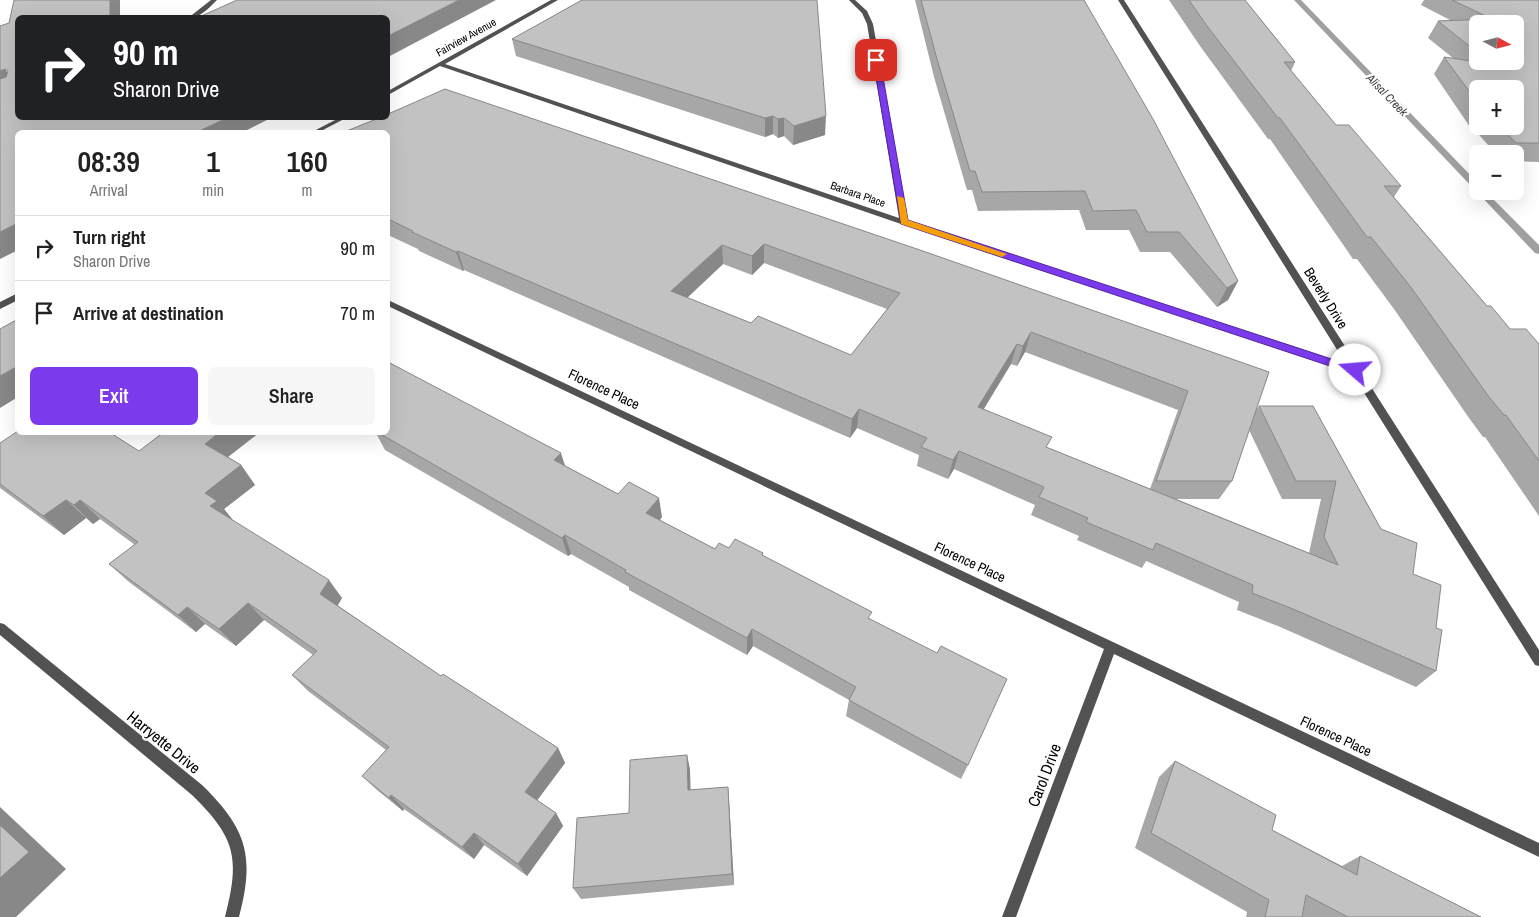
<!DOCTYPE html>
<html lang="en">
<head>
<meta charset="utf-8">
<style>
  body { margin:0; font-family:"Archivo Narrow",sans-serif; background:#f6f6f6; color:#222; height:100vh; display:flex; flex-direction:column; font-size:19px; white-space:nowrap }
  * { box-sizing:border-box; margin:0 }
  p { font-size:16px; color:#767676 }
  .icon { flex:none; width:28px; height:28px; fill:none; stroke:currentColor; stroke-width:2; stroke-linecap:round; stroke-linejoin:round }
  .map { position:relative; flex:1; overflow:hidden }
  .details { position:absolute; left:15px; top:130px; width:375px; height:305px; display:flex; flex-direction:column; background:#fff; border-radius:8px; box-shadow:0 5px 20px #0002 }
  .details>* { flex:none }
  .guide { position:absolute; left:15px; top:15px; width:375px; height:105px; border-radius:8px; box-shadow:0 5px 20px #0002; background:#202124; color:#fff; overflow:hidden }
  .needle { width:32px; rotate:97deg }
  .tools { position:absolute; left:1469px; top:15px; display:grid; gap:10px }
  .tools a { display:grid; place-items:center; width:55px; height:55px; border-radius:8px; background:#fff; box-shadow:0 5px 20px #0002; font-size:25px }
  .pin { position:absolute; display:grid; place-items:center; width:42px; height:42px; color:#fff; margin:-21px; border-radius:10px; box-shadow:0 2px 8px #0006 }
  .me { position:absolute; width:55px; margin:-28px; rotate:288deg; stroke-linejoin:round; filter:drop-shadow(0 0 4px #0008) }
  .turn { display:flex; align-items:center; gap:18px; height:105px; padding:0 15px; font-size:22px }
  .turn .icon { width:65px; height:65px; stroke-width:2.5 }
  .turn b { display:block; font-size:35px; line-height:42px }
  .eta { display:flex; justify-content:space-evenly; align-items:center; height:85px; text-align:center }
  .eta b { font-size:30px; font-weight:600; line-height:35px }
  .primary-button { display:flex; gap:10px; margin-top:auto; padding:10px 15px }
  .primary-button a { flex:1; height:58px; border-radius:8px; background:#7c3aed; color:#fff; font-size:20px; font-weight:600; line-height:58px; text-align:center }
  .primary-button a+a { background:#f6f6f6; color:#222 }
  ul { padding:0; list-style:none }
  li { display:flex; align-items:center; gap:15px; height:65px; padding:0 15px; border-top:1px solid #e0e0e0 }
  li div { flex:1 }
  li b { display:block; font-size:19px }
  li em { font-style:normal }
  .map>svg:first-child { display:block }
</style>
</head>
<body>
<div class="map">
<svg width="1539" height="917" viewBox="0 0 1539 917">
  <rect width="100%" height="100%" fill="#fff"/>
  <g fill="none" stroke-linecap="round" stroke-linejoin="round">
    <polygon fill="#a0a0a0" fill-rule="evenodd" points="1294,0 1301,0 1478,183 1478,191 1485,191 1539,245 1539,254 1535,253"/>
    <g fill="#525252" fill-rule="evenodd">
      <path d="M211,0H217C209,8 200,18 188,18Z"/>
      <polygon points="551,0 558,0 445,64 899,218 867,24 862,13 849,0 855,0 867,11 873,24 908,221 1346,364 1118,0 1124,0 1539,650 1539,666 1535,665 1351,372 901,224 440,66 388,95 388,91"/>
      <polygon points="339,118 346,118 319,132 312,132"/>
      <polygon points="18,293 18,300 0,309 0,302"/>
      <polygon points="388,300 1539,843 1539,857 1114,654 1016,917 1002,917 1104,649 388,306"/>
      <path d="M0,623L4,624L202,785C247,829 255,856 239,917H225C240,858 236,838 192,795L0,635Z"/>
    </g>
  </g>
  <g fill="#a7a7a7" fill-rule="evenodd">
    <polygon points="582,0 825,135 793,145 784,136 778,138 773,134 765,137 516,56 512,39"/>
    <polygon points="915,0 1084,0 1238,281 1228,300 1217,307 1170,252 1140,252 1129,230 1086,230 1079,210 978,211 972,190 967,190 934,77"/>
    <polygon points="1169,0 1245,0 1295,62 1291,71 1336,125 1401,186 1394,197 1487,306 1510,329 1539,344 1539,516 1485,437 1483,437 1469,418 1394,309 1357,259 1353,259 1270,139 1268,139 1200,46"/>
    <path d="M1424,0H1539V162L1515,161V154H1496L1473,128L1470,127L1434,74L1444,57L1453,58L1428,38L1438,21L1450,20L1421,5ZM1478,24L1515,61H1478ZM1478,89L1515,126H1478Z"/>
    <path d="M445,89L1256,410L1259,406H1313L1381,529L1413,574L1436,628V671L1416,687L1278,626L1237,610L1239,602L1146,561L1142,568L1077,540L1079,536L1031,515L1035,505L954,469L948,479L917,466L919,455L857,428L850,438L464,270L463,271L419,251L418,249L388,235V132ZM764,263L887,309L851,355L751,323L687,298L723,264L752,275ZM1025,352L1178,410L1150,489L1048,448L984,409L1011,364L1017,366ZM1249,430L1282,499H1321L1309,553L1176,499H1219L1232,481Z"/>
    <polygon points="164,432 260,432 228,457 241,465 255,485 224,509 232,520 342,598 337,605 441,676 558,748 565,763 537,800 556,813 563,826 527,876 484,845 474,859 404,809 403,811 377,790 362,776 386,750 308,691 292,675 313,655 264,620 236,646 205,624 196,632 129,582 109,564 135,545 100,519 93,524 86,518 64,535 0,488 0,443 139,451"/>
    <polygon points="374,432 388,432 565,466 662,517 660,520 715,549 729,548 763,553 763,556 871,619 968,765 961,779 846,716 849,700 753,646 747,655 629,590 629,587 571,554 568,556 385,450 376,433"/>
    <polygon points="687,755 690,770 690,790 728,787 734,885 581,899 573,888 629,813"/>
    <polygon points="1175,761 1272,830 1342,866 1360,856 1481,917 1246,917 1247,912 1135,848 1159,777"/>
  </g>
  <g fill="#888">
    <rect x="110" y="0" width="10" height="18"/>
    <polygon points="459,0 496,0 388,57 388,36"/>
    <polygon points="5,69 17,87 0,94 0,71"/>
    <polygon points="773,116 773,134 765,137 765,118"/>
    <polygon points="826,116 825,135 793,145 794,126"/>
    <polygon points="227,118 271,118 243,132 197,132"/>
    <polygon points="784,118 784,136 778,138 778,119"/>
    <polygon points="18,223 18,250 0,259 0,232"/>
    <polygon points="764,244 764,263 752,275 752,256"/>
    <polygon points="722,245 723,264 673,311 671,291"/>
    <polygon points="458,251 464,270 463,271 456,252"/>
    <polygon points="1238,281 1228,300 1217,307 1227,288"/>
    <polygon points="1031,332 1025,352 1017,366 1023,346"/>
    <polygon points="1017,344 1011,364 973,426 978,407"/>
    <polygon points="18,366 18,397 0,408 0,376"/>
    <polygon points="859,409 857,428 850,438 852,419"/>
    <polygon points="220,432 260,432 220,463 205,444"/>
    <polygon points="959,451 954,469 948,479 953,460"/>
    <polygon points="561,453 567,472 554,460"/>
    <polygon points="241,465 255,485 224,509 233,520 210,506 205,493"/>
    <polygon points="659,498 662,517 650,531 646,513"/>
    <polygon points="66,500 86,518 64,535 43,516"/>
    <polygon points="80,500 100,519 93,524 74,505"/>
    <polygon points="565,535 571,554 568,556 562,538"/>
    <polygon points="329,580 342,598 334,612 320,594"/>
    <polygon points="248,603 264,620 236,646 219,629"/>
    <polygon points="187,607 205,624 196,632 178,615"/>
    <polygon points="752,629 753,646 747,655 747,638"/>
    <polygon points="558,748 565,763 533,806 525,792"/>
    <polygon points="687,755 690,770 691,804 688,790"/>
    <polygon points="728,787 729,800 734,885 732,874"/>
    <polygon points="391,795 404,809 403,811 389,798"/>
    <polygon points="0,807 66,869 16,917 0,917"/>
    <polygon points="556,813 563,826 527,876 518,864"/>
    <polygon points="474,833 484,845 474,859 462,847"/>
  </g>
  <g fill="#c2c2c2" stroke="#888" fill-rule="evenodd">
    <polygon points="14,0 110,0 110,18 18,18 18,118 227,118 197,132 18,132 18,223 0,232 0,79 6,77 8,71 5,69 0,71 0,26 9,23"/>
    <polygon points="237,0 459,0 388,36 388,18 197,18"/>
    <polygon points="582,0 817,0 826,116 794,126 784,118 778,119 773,116 765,118 512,39"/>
    <polygon points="921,0 1084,0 1153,119 1238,281 1227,288 1179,232 1147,232 1136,210 1093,211 1085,191 982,192 975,171 970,171 937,59"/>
    <polygon points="1189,0 1245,0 1295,62 1284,62 1336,125 1349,125 1401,186 1384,186 1487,306 1491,306 1510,329 1526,329 1539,344 1539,461 1506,415 1504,415 1489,397 1410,286 1371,237 1367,237 1280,118 1278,118 1207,26"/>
    <polygon points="1452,0 1539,0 1539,143 1516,143 1500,126 1515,126 1515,89 1478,89 1478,103 1444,57 1492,64 1488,61 1515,61 1515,24 1478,24 1478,53 1438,21 1492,19"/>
    <path d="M445,89L920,250L1269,372L1232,481H1156L1188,391L1031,332L1023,346L1017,344L978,407L1052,437L1046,447L1338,565L1324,537L1336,481H1296L1259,406H1313L1381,529L1417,543L1413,574L1441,585L1436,628L1442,630L1436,671L1293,609L1252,593L1253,585L1156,543L1153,550L1086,522L1088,518L1039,497L1044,487L959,451L953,460L921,447L927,438L859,409L852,419L458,251L456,252L412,232L413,231L388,219V132H344L379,118H388V114ZM764,244L900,293L851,355L758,316L751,323L671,291L722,245L752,256Z"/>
    <polygon points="18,319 18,366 0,376 0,329"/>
    <polygon points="388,362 561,453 554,460 618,494 629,482 659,498 646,513 715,549 719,543 729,548 735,539 763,553 762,555 872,612 868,618 937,653 941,646 1007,679 968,765 849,700 856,687 752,629 747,638 625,572 626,570 565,535 562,538 377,432 388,432"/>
    <polygon points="18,431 18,432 109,432 139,451 164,432 220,432 205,444 241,465 205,493 217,501 210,506 329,580 320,594 441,676 443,674 558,748 525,792 556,813 518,864 474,833 462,847 391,795 389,798 362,776 389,747 292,675 317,651 248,603 219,629 187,607 178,615 109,564 138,542 80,500 74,505 66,500 43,516 0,484 0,443"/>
    <polygon points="687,755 688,790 728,787 732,874 573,888 577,818 629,813 630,760"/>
    <polygon points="1175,761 1276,815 1272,830 1357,875 1360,856 1481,917 1348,917 1306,895 1302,917 1265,917 1269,900 1151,833"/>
    <polygon points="0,825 29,852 0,878"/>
  </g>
  <polygon fill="#7c3aed" stroke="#51269a" points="876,58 880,60 908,220 1359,368 1360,370 1359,373 1351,373 901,224 873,60"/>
  <polygon fill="#f59e0b" points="897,196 904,198 908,220 1007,254 1002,257 999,256 901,224"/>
  <g text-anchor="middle" stroke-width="4.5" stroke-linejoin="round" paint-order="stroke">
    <g font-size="11" fill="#000" stroke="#fff">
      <text transform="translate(466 37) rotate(-29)" y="4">Fairview Avenue</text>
      <text transform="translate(858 194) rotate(19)" y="4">Barbara Place</text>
    </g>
    <g font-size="12" font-style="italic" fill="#414141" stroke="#fff">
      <text transform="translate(1387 95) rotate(46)" y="4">Alisal Creek</text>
    </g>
    <g font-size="14" fill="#000" stroke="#fff">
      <text transform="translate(1326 298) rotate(58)" y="5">Beverly Drive</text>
      <text transform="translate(604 389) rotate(25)" y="5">Florence Place</text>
      <text transform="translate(970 562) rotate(25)" y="5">Florence Place</text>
      <text transform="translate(1336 736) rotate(25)" y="5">Florence Place</text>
    </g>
    <g font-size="16" fill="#000" stroke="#fff">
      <text transform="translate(164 742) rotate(39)" y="6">Harryette Drive</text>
      <text transform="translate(1044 775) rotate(-69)" y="6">Carol Drive</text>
    </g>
  </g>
</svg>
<div class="tools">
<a><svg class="needle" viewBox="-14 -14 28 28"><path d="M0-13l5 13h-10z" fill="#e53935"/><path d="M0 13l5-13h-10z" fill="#767676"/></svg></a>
<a>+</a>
<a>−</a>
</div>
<div class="pin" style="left:876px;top:60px;background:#d93025"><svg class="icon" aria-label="arrive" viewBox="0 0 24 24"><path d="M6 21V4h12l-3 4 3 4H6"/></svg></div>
<svg class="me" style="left:1355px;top:370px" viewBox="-20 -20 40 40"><circle r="19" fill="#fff"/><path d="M0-13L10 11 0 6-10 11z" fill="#7c3aed"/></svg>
<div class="guide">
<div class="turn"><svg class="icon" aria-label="right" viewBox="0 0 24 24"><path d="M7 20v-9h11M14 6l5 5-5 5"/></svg><div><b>90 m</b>Sharon Drive</div></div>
</div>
<section class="details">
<div class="eta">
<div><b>08:39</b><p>Arrival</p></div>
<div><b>1</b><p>min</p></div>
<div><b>160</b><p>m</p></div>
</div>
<ul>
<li><svg class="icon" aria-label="right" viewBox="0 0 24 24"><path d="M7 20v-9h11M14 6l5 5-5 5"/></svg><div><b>Turn right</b><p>Sharon Drive</p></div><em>90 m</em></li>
<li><svg class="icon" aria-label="arrive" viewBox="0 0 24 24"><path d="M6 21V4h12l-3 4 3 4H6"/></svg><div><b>Arrive at destination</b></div><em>70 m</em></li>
</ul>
<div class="primary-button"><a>Exit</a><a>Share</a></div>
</section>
</div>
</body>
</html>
